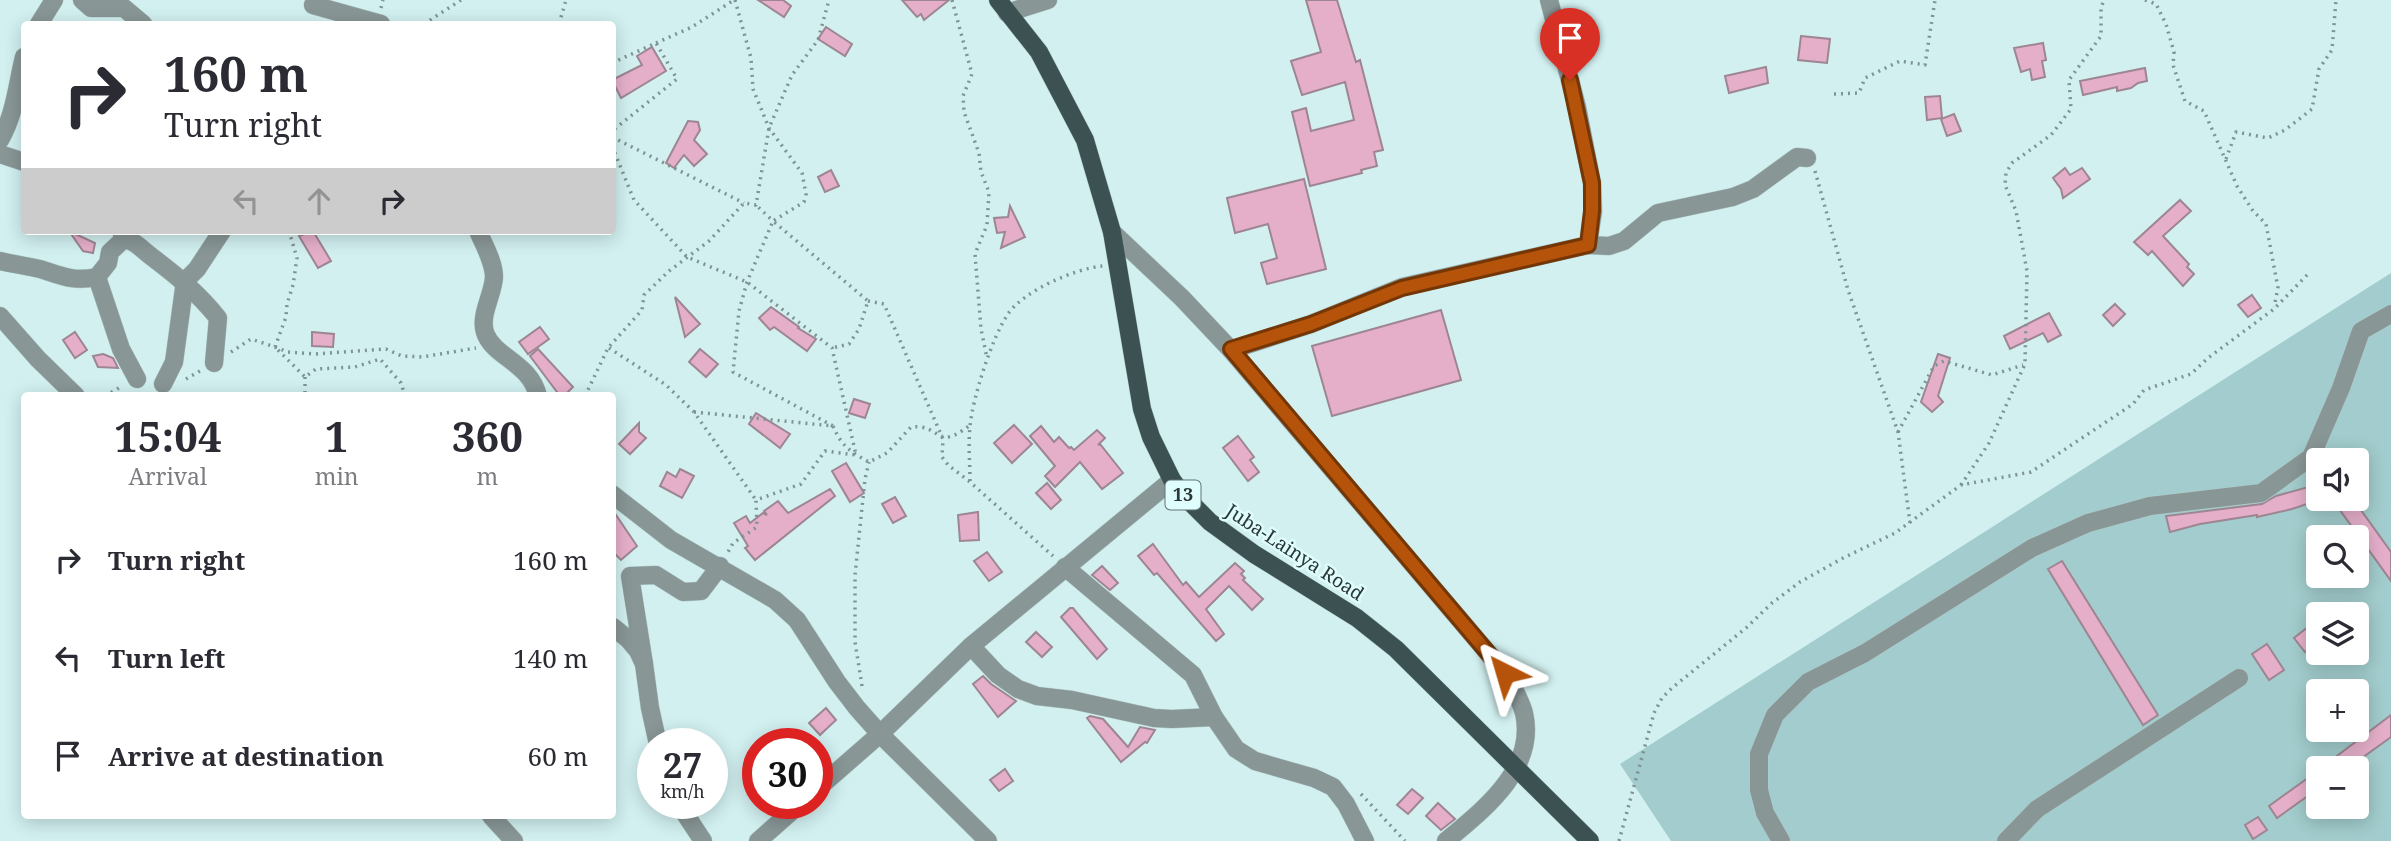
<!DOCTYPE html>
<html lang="en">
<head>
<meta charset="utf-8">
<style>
  body { margin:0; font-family:"Noto Serif",serif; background:#f2f2f3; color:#2b2b33; height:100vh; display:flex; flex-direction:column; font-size:26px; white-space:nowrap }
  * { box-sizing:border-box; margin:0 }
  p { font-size:23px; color:#7c7c81 }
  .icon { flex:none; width:38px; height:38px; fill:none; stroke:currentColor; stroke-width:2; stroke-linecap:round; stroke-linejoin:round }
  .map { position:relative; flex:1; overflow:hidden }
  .sheet { position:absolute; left:21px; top:392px; width:595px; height:427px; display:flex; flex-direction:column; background:#fff; border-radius:7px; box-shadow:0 4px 18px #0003 }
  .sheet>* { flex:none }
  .hud { position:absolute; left:21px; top:21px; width:595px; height:214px; border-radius:7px; box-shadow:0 4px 18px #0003; background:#fff; color:#2b2b33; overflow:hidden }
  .fabs { position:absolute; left:2306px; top:448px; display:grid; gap:14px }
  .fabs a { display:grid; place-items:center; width:63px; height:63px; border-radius:7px; background:#fff; box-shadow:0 4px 18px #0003; font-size:35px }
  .speed { position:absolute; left:637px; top:728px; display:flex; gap:14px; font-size:35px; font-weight:700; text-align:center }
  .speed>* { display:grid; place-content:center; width:91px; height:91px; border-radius:50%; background:#fff; box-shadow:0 4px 18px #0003; line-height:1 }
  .speed small { font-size:18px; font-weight:400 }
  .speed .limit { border:10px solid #d22; background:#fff; color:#111 }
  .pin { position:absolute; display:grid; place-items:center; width:60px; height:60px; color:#fff; margin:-72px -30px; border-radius:50% 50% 50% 0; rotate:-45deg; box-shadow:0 0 7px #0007 }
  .pin .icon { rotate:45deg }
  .me { position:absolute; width:77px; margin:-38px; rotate:320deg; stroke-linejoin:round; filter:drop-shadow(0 0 5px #0008) }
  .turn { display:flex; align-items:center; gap:24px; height:147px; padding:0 28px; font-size:32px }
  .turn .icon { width:91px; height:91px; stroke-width:2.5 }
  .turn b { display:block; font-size:49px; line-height:60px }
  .lanes { display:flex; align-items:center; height:66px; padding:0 28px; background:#0003; justify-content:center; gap:35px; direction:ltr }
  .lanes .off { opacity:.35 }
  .eta { display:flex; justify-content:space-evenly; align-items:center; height:119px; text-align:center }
  .eta b { font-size:42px; font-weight:700; line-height:49px }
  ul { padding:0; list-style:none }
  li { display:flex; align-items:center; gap:21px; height:98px; padding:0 28px }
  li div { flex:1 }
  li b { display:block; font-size:26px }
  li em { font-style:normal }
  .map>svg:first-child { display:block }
</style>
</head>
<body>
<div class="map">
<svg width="2391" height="841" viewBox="0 0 2391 841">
  <rect width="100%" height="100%" fill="#d2f0f0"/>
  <path fill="#a2cccd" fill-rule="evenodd" d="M2391,273V841H1671L1620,764ZM2319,460H2357V499H2319ZM2319,537H2357V576H2319ZM2319,614H2357V653H2319ZM2319,691H2357V730H2319ZM2319,768H2357V807H2319Z"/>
  <g fill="#e5afca" stroke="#9d8691" stroke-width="2">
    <polygon points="758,0 783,0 791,6 784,17"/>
    <polygon points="902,0 949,0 924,20 921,14 917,17"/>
    <polygon points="1306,0 1337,0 1356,62 1360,60 1383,150 1374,152 1377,166 1361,170 1362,173 1310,186 1292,112 1306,108 1311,131 1354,120 1345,82 1302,95 1291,61 1321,52"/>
    <polygon points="826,27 852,44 845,56 818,39"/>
    <polygon points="1801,36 1830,39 1827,63 1798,60"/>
    <polygon points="2043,43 2046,60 2042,61 2045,77 2032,80 2030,69 2021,72 2014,48"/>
    <polygon points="652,47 666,71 621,98 612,80 642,65 637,56"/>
    <polygon points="1766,67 1768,83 1729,93 1725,76"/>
    <polygon points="2145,68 2147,81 2138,83 2131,88 2117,91 2117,87 2083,95 2080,81"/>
    <polygon points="1940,96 1942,118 1927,120 1925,97"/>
    <polygon points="1954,114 1961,131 1947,136 1941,119"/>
    <polygon points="688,121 698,122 700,130 694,140 707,154 694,166 684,155 674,168 666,163"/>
    <polygon points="2065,168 2070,175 2082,168 2090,179 2063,198 2061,189 2053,178"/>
    <polygon points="831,170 839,186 825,192 818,177"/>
    <polygon points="1304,179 1326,269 1267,284 1261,263 1277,258 1268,224 1235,233 1227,198"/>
    <polygon points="2180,200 2191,211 2163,236 2189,264 2187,267 2194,274 2183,286 2152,251 2148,255 2134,242"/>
    <polygon points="1010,206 1025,237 1001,248 1005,232 997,233 994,218 1008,217"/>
    <polygon points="69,231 95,243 93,253 83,251"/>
    <polygon points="313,231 331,261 318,268 299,236"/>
    <polygon points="2252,295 2261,308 2248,317 2238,305"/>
    <polygon points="675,297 700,324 685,337"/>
    <polygon points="2115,304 2125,314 2113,326 2103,315"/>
    <polygon points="771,307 799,327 798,328 816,339 807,351 774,327 770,330 759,318"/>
    <polygon points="1441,310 1461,380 1332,416 1312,346"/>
    <polygon points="2049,313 2061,335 2048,342 2043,333 2010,349 2004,336"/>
    <polygon points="540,327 549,339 528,354 519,342"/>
    <polygon points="75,332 87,350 75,358 63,340"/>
    <polygon points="312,332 334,334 333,347 312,346"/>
    <polygon points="538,349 573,387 564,396 560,396 530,356"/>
    <polygon points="700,349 718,364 706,377 689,362"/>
    <polygon points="103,354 113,358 118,368 98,367 93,356"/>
    <polygon points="1938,354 1950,358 1938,396 1943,402 1932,412 1921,402"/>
    <polygon points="854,399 870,404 865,418 849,413"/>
    <polygon points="756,413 790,434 780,448 749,424"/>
    <polygon points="639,423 639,432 646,438 630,454 619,444"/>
    <polygon points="1014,425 1032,444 1012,463 994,443"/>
    <polygon points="1041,426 1054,442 1059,437 1069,448 1071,447 1074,450 1097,430 1105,438 1098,445 1100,444 1123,473 1102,489 1080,462 1055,487 1045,476 1055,466 1030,436"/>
    <polygon points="1238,436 1254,457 1250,460 1259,472 1248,481 1223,448"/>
    <polygon points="846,463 864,493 850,502 832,471"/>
    <polygon points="680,469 694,476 682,498 660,486 667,472 676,477"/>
    <polygon points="1047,483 1061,500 1051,509 1036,493"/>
    <polygon points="2319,484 2319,500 2292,509 2257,517 2257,515 2200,524 2170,532 2166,516 2262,504 2276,496"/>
    <polygon points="830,489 835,496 755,560 745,548 748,546 734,523 746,516 750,523 763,513 767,515 764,511 778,501 788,513"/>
    <polygon points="895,497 906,516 893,523 882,504"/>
    <polygon points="2332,499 2353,499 2391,552 2391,581"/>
    <polygon points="612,509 637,546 621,560 612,551"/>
    <polygon points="978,512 979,540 960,541 958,515"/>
    <polygon points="1153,544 1183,585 1186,582 1199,597 1235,563 1244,571 1241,574 1245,578 1243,580 1263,599 1252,610 1229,586 1206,609 1224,634 1216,641 1157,573 1154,575 1138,556"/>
    <polygon points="987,552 1002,572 989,581 974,561"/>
    <polygon points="2062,561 2158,715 2143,725 2048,569"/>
    <polygon points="1102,566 1118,583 1110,590 1092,575"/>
    <polygon points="1070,608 1073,608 1107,649 1097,659 1061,617"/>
    <polygon points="2308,627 2319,641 2305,652 2294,638"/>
    <polygon points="1036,632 1052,647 1042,657 1026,642"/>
    <polygon points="2267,644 2284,670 2269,680 2252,654"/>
    <polygon points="983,676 991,684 1016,701 998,717 973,684"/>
    <polygon points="826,708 836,720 820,735 809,723"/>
    <polygon points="2391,715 2391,737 2348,768 2321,768"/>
    <polygon points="1090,716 1103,719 1128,747 1140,727 1155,730 1147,743 1145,742 1121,762 1087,718"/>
    <polygon points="1005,769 1013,781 999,791 990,780"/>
    <polygon points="2319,770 2319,788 2277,818 2269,806"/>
    <polygon points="1412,789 1423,798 1408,814 1397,805"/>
    <polygon points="1438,803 1455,819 1441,830 1426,816"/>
    <polygon points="2258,817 2267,830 2253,839 2245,825"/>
  </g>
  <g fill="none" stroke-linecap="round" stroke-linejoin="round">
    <g stroke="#b1cbcb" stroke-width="19">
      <g id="minor">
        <polyline points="82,0 91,8 124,8 143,24"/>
        <polyline points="1549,0 1577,107 1592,183 1593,211 1588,245"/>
        <polyline points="313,5 381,24"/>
        <polyline points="1007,13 1048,0"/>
        <polyline points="39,24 54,0"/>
        <path d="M0,140C15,114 17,85 24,57"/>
        <polyline points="0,154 24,162"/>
        <path d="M121,231L124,239C137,242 141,249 152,257C177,276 198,293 218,318L214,363"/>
        <path d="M478,231C484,245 494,262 494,277C493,296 478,317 486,335C496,358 530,363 538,396"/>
        <path d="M1112,232L1182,298L1231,350L1505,673C1512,686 1520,698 1524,713C1537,769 1483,810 1446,841"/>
        <polyline points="124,239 110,252 108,263 97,277 121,349 137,379"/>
        <path d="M0,261C13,264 27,266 40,269C62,276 73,282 97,277"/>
        <polyline points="0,316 38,359 76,396"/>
        <polyline points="1231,350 1311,324 1402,287 1588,245 1609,246 1624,241 1658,213 1733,197 1753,189 1797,157 1807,158"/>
        <polyline points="163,384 174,362 185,281 197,269 222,231"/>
        <polyline points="612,494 671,540 775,600 797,620 837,682 857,708 880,734 988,841"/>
        <polyline points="1065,567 1193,675 1214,717 1236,749 1255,761 1314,778 1333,787 1346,804 1365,841"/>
        <polyline points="613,627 628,639 638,651 644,664 650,708 658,744"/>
        <polyline points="971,646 998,675 1018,689 1037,696 1072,700 1154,718 1172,719 1214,717"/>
        <polyline points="644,664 630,576 656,575 683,592 701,591 720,566"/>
        <polyline points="817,789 880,734 971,646 1172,480"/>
        <polyline points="678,803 703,841"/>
        <polyline points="491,816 514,841"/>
        <polyline points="758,841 801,803"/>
        <polyline points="1781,841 1765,813 1759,790 1759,754 1775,715 1808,682 1865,653 2032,548 2088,523 2150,506 2261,493 2311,457 2341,388 2361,331 2391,314"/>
        <polyline points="2006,841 2037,809 2239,678"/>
      </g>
    </g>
    <g stroke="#b1cbcb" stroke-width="19">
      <polyline id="major" points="998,0 1039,52 1085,140 1112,232 1142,409 1151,437 1172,480 1184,496 1210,522 1254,554 1357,618 1396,649 1590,841"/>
    </g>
    <g stroke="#7e9393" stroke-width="3.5" stroke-dasharray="2 5" stroke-linecap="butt">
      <polyline points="735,0 751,58 753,89 769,128 802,173 806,194 804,202 773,221 756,205"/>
      <polyline points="952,0 972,74 963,96 964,112 979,153 981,172 989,192 987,225 975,254 981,329 987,358"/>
      <polyline points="2145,0 2156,4 2166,24 2174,52 2173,65 2185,101 2204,111 2237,186 2253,211 2266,224 2278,288 2274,307"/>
      <polyline points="381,8 383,0"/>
      <polyline points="424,24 461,0"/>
      <polyline points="559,24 566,0"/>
      <polyline points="656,43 692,27 734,0"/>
      <polyline points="612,63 656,43 677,79 612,131"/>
      <polyline points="1834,94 1859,93 1865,78 1900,61 1925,65 1935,0"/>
      <polyline points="612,137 744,203"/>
      <polyline points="612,146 634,200 687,257 747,282 832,348 856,455 825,451 801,484 756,500 757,527 733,543 728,552"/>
      <polyline points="2226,159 2236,132 2268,138 2285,130 2312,109 2319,69 2332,50 2336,0"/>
      <polyline points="1815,171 1848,290 1898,432 1910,523"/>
      <polyline points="868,301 884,304 943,439 942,457 948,465 970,482 1053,556"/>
      <polyline points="275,347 288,352 316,354 386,349 402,356 422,357 476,348"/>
      <polyline points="609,348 666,385 694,412 756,500"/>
      <polyline points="278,350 305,377 316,369 355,367 380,359 401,383 405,396"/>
      <polyline points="231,352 251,339 275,347 286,317 287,304 293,285 297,258 289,231"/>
      <polyline points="305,377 305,396"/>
      <polyline points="186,379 200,371"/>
      <polyline points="105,396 122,386"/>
      <polyline points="585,396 608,348 642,310 644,295 669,271 709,241 744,203 756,205 769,128 792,75 818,40 829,0"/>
      <polyline points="694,412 833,426 733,372 739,311 747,282 773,221 868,301 859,329 849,344 832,348"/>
      <path d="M833,426C841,445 850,452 869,462L887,453L911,427C943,424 934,452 969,426"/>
      <polyline points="1898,432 1934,366 1944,361 1992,375 2023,365"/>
      <path d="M970,481C970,463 968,445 970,427C972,400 992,337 1008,314C1023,291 1076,268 1103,266"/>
      <polyline points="1961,485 1989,443 2025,364 2027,271 2016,211 2005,185 2006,173 2012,163 2051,135 2071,109 2069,80 2101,36 2101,8 2104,0"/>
      <polyline points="862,686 855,642 855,575 865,479 869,462"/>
      <polyline points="1361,794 1405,841"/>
      <polyline points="1619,841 1654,713 1662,698 1672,688 1746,628 1772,603 1800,582 1843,558 1895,533 1961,485 2031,472 2133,404 2144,390 2191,374 2208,358 2274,309 2308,274"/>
    </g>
    <use href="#minor" stroke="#899696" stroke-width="18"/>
    <use href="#major" stroke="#3c5252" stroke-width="18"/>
  </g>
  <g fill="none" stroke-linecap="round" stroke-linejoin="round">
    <g stroke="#753606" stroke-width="18">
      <polyline id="route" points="1505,673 1231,349 1311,324 1402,288 1588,245 1592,211 1592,183 1570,80"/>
    </g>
    <use href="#route" stroke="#b45309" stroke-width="12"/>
  </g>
  <g text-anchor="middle" stroke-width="5" stroke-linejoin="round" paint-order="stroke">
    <rect fill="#dffdfd" stroke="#627373" stroke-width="2" x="1165.5" y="480.5" width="35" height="29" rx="5"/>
    <g font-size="18" font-weight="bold" fill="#2c3838">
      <text x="1183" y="501">13</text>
    </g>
    <g font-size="19" fill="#2c3838" stroke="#dffdfd">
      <text transform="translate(1295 552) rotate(33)" y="7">Juba-Lainya Road</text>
    </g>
  </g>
</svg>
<div class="fabs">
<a><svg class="icon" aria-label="sound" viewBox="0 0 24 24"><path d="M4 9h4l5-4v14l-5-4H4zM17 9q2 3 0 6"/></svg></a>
<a><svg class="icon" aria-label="search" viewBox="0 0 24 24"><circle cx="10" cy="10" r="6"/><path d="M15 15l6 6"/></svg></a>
<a><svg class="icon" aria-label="layers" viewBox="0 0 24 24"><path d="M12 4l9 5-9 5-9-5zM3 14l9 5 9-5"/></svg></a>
<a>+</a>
<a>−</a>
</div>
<div class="speed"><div>27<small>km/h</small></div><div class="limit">30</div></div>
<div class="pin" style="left:1570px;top:80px;background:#d93025"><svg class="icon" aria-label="arrive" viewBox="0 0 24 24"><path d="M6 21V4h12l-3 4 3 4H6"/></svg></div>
<svg class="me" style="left:1505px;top:673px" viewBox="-20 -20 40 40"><path d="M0-17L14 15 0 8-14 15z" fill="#b45309" stroke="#fff" stroke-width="4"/></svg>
<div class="hud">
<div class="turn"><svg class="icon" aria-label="right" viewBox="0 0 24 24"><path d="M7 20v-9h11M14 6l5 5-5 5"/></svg><div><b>160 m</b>Turn right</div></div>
<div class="lanes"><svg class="icon off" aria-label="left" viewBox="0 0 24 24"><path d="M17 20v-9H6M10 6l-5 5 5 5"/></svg><svg class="icon off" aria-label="ahead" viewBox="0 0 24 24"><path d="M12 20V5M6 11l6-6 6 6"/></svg><svg class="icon" aria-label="right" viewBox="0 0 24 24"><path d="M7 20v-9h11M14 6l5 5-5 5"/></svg></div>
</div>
<section class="sheet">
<div class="eta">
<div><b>15:04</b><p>Arrival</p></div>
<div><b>1</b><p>min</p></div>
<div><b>360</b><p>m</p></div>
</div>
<ul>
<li><svg class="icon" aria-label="right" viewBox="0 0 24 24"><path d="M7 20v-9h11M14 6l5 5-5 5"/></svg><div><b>Turn right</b></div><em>160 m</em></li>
<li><svg class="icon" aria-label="left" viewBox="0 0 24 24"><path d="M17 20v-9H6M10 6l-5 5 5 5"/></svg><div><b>Turn left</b></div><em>140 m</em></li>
<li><svg class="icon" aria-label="arrive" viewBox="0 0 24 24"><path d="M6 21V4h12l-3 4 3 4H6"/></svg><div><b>Arrive at destination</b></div><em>60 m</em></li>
</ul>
</section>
</div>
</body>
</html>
